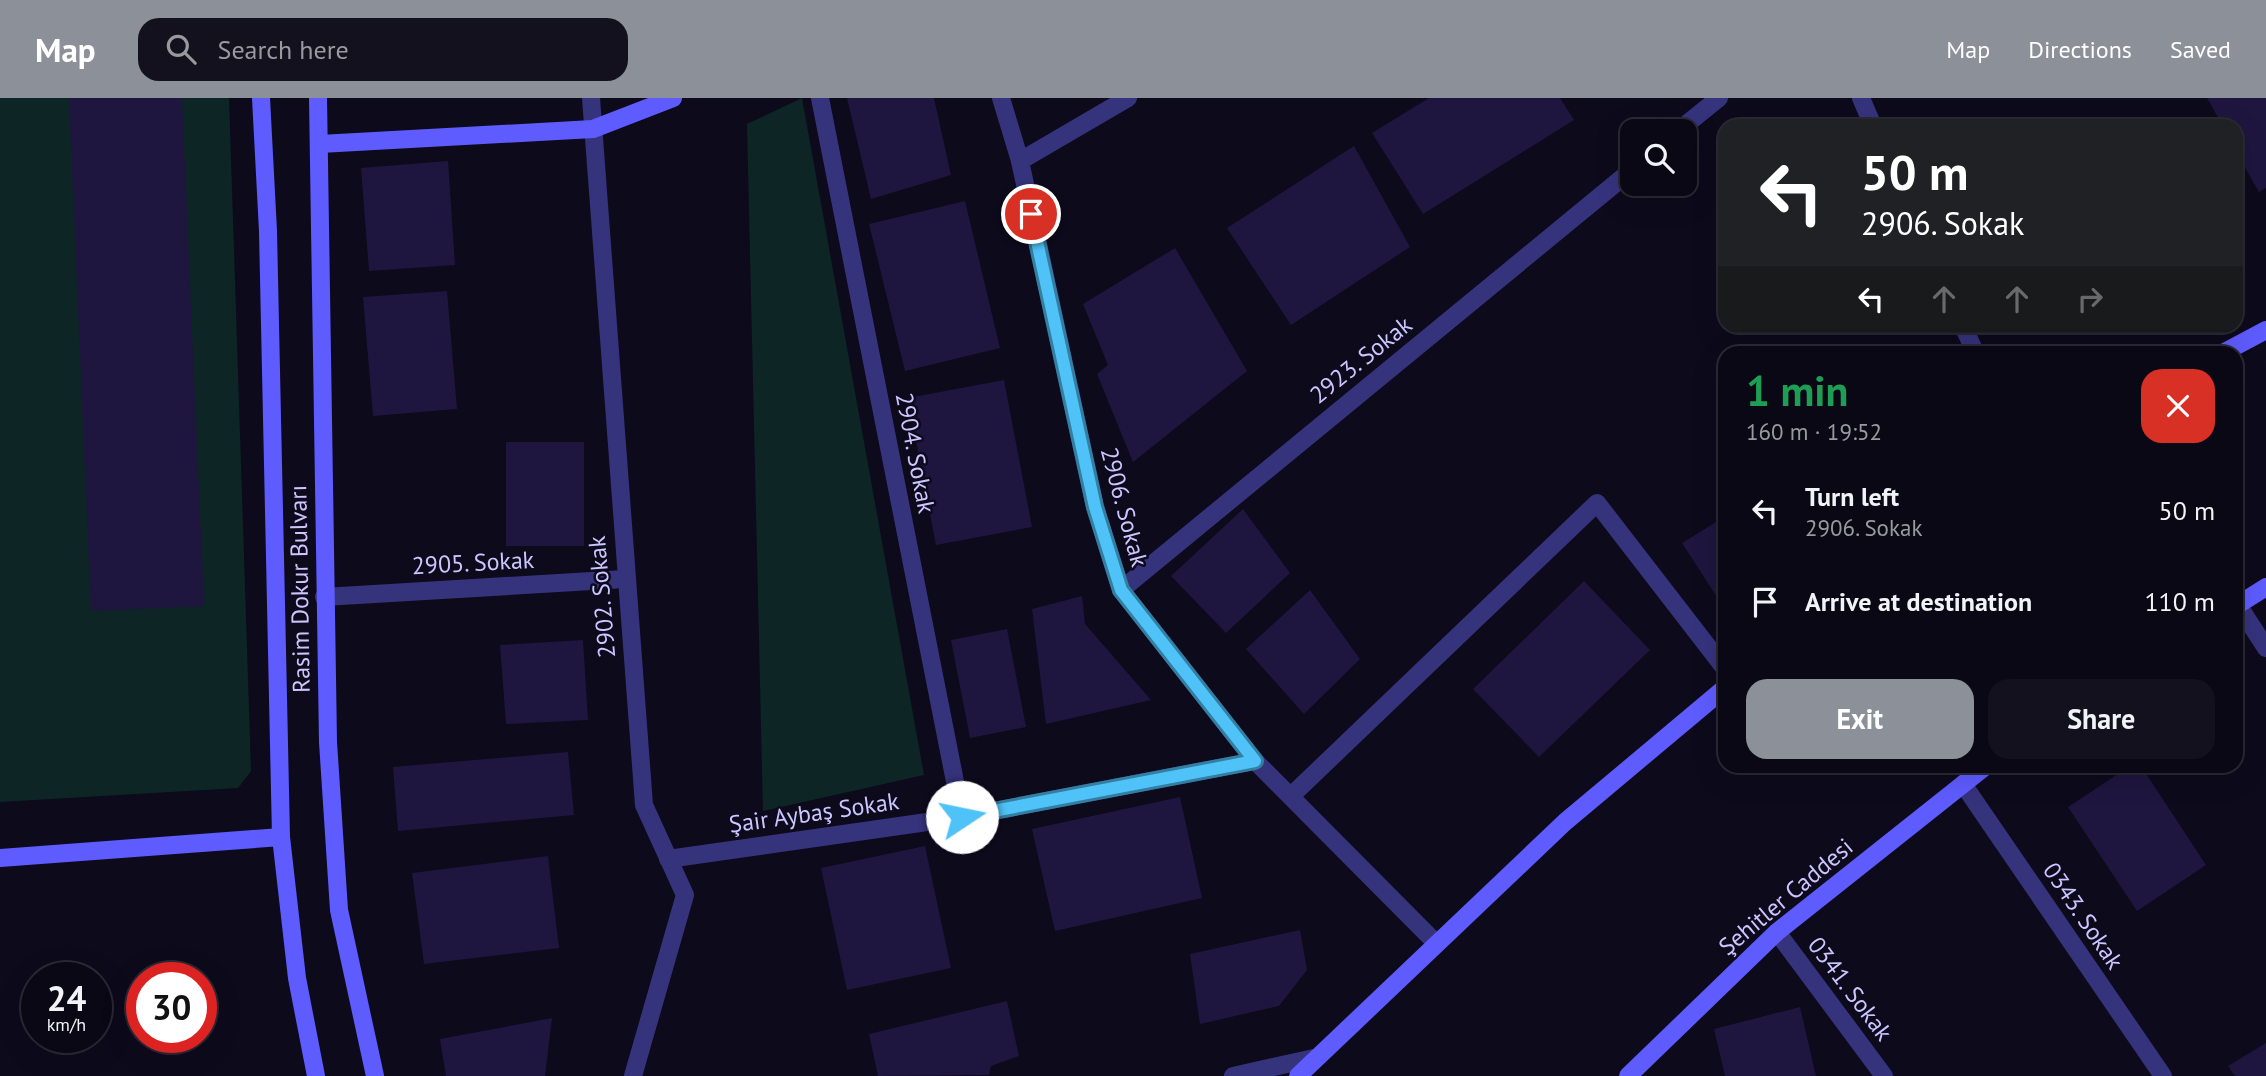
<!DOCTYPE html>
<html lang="en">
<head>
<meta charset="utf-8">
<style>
  body { margin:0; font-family:"PT Sans",sans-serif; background:#13111e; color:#f1f3f6; height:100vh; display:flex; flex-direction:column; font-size:26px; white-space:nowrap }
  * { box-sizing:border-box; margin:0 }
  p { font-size:23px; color:#999aa0 }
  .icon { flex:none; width:38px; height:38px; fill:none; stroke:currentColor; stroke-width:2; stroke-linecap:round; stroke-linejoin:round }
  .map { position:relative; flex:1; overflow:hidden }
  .details { position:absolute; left:1718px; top:248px; width:525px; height:427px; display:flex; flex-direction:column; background:#0a0815; border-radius:21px; box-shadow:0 7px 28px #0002,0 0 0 2px #2a2934 }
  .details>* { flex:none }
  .banner { position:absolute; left:1718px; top:21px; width:525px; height:214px; border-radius:21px; box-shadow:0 7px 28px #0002,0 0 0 2px #2a2934; background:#202124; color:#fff; overflow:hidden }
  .tools { position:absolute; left:1620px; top:21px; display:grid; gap:14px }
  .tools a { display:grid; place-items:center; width:77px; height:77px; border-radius:14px; background:#0a0815; box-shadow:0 7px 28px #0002,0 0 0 2px #2a2934; font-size:35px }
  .speed { position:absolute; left:21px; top:864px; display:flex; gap:14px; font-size:35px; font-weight:700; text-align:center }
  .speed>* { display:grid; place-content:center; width:91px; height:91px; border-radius:50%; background:#0a0815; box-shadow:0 7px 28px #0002,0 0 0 2px #2a2934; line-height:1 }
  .speed small { font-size:18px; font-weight:400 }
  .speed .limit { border:10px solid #d22; background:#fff; color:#111 }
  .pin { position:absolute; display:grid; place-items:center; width:60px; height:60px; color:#fff; margin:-30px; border:4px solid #fff; border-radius:50%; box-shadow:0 2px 7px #0007 }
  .me { position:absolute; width:77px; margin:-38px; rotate:79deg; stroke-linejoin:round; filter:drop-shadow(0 0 5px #0008) }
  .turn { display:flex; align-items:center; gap:24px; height:147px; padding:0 28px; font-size:32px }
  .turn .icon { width:91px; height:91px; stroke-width:2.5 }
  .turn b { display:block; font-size:49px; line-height:60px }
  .lanes { display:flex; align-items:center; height:66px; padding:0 28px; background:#0003; justify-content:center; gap:35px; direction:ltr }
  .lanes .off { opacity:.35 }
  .round { display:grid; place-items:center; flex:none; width:74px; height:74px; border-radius:21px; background:#13111e }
  .headline { display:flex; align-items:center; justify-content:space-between; height:119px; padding:0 28px }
  h1 { font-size:42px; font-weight:800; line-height:52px; color:#1e9e55 }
  .primary-button { display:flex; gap:14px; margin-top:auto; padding:14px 28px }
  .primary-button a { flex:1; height:80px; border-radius:21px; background:#8c9099; color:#fff; font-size:28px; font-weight:800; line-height:80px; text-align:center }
  .primary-button a+a { background:#13111e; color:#f1f3f6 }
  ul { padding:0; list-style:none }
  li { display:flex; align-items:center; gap:21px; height:91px; padding:0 28px }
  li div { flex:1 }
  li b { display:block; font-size:26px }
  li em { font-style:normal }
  header { display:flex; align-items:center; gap:42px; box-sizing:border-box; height:98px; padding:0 35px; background:#8c9099; color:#fff }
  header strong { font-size:33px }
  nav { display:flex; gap:38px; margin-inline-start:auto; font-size:24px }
  .search { width:490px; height:63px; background:#13111e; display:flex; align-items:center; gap:18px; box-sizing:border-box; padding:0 24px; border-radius:21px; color:#999aa0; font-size:26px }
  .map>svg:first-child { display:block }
</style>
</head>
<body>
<header>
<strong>Map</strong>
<div class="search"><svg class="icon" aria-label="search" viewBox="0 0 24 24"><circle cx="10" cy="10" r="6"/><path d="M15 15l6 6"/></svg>Search here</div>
<nav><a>Map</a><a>Directions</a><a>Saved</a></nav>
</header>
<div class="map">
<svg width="2266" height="978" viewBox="0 0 2266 978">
  <rect width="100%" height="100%" fill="#0d0a1c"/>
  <g fill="#0d2625">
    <polygon points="0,0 229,0 251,673 238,690 0,704"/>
    <polygon points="802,0 924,677 763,713 747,26"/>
  </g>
  <g fill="#1e163e">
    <polygon points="69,0 182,0 204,508 91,513"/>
    <polygon points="847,0 934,0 951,77 871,101"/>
    <polygon points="1429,0 1560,0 1574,22 1423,116 1372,35"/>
    <polygon points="2207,0 2266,0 2266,90 2259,94 2236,54 2236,28 2223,28"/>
    <polygon points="1354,48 1410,149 1291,227 1227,130"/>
    <polygon points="448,63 455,167 369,173 361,70"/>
    <polygon points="965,103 1000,250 905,273 869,126"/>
    <polygon points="1175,150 1247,273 1133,364 1097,276 1108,267 1083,206"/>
    <polygon points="447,193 457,311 373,318 363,199"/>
    <polygon points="1004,282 1032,429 936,447 908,300"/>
    <rect x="506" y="344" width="78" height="104"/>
    <polygon points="1243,411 1290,475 1226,535 1171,478"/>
    <polygon points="1726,418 1726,513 1682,445"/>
    <polygon points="1584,483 1650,552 1539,659 1473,591"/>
    <polygon points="1310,492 1360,561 1304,616 1246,551"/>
    <polygon points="1082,498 1085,526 1151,602 1046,626 1032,511"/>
    <polygon points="1007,531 1026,629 970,640 951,542"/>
    <polygon points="583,542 588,622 506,626 500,547"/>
    <polygon points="568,654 574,717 398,733 393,669"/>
    <polygon points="2130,668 2141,668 2206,767 2137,813 2068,709"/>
    <polygon points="1180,699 1202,800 1055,833 1032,731"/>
    <polygon points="925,748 951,870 847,892 821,770"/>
    <polygon points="548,758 559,850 424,866 412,775"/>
    <polygon points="1300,832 1307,872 1279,908 1200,926 1190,856"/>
    <polygon points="1007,903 1019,958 991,968 989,977 878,978 869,936"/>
    <polygon points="1800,909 1816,978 1725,978 1714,931"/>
    <polygon points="552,920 545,978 446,978 440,941"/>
    <polygon points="2266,945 2266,978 2235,978 2228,968"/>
  </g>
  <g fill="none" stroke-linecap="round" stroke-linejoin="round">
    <g stroke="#36337d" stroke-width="18">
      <polyline points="591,0 644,707 685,797 633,978"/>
      <polyline points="820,0 962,719"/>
      <polyline points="1001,0 1020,63 1095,409 1121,492 1255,663 1435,844"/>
      <polyline points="1861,0 1873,28"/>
      <polyline points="1678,33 1719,0"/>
      <polyline points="1020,63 1128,0"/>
      <polyline points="1963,228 1976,256"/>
      <polyline points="1121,492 1633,71"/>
      <polyline points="324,499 625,481"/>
      <polyline points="2238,507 2266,550"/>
      <polyline points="1963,686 2163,978"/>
      <polyline points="1291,698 1597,405 1726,572"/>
      <polyline points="668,761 962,719 1255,663"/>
      <polyline points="1777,834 1884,978"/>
      <polyline points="1233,978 1314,960"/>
    </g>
    <g stroke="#5f5cff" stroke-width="18">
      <polyline points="261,0 268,133 281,739 297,880 316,978"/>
      <polyline points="318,0 328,644 339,812 375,978"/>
      <polyline points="320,46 593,31 673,0"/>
      <polyline points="2221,256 2266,232"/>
      <polyline points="2236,508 2266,489"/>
      <polyline points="0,760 281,739"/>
      <polyline points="1298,978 1565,724 1726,589"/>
      <polyline points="1628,978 1777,834 1986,668"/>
    </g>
  </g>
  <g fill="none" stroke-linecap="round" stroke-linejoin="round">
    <g stroke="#337fa1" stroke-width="18">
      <polyline id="route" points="962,719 1255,663 1121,492 1095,409 1031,116"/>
    </g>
    <use href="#route" stroke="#4fc3f7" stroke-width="12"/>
  </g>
  <g text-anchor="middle" stroke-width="5" stroke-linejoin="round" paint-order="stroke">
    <g font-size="24" fill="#ccc5ff" stroke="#0d0a1c">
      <text transform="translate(1361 262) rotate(-39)" y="8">2923. Sokak</text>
      <text transform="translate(915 355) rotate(79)" y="8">2904. Sokak</text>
      <text transform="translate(1124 409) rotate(75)" y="8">2906. Sokak</text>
      <text transform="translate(473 465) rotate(-3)" y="8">2905. Sokak</text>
      <text transform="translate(300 491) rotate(-91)" y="8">Rasim Dokur Bulvarı</text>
      <text transform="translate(602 499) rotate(-95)" y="8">2902. Sokak</text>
      <text transform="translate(814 715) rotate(-8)" y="8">Şair Aybaş Sokak</text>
      <text transform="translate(1786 799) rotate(-40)" y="8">Şehitler Caddesi</text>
      <text transform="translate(2083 818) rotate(56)" y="8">0343. Sokak</text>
      <text transform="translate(1850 891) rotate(53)" y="8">0341. Sokak</text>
    </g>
  </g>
</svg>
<div class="tools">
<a><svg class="icon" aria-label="search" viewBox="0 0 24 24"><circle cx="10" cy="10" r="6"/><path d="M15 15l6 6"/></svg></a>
</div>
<div class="speed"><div>24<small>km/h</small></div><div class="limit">30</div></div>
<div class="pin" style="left:1031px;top:116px;background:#d93025"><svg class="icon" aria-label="arrive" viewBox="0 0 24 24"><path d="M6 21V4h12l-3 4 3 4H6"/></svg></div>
<svg class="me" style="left:962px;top:719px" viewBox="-20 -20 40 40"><circle r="19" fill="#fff"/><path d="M0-13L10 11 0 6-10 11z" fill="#4fc3f7"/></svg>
<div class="banner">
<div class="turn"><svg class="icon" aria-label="left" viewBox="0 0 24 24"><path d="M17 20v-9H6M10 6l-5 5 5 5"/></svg><div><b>50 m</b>2906. Sokak</div></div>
<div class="lanes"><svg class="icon" aria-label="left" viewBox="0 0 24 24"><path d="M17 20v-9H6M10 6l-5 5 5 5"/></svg><svg class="icon off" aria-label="ahead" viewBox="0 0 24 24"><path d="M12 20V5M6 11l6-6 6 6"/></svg><svg class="icon off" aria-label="ahead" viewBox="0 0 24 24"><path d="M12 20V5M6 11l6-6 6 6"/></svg><svg class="icon off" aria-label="right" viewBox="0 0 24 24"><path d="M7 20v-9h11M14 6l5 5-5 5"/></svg></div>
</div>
<section class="details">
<div class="headline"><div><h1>1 min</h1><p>160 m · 19:52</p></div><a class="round" style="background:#d93025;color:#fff"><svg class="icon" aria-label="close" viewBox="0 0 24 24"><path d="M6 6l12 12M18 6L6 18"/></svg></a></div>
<ul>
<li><svg class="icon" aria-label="left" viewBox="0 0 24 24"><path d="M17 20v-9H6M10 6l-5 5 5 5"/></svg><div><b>Turn left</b><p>2906. Sokak</p></div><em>50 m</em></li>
<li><svg class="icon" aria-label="arrive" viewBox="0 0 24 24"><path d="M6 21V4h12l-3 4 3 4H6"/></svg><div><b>Arrive at destination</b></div><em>110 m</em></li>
</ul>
<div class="primary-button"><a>Exit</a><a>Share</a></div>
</section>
</div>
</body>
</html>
